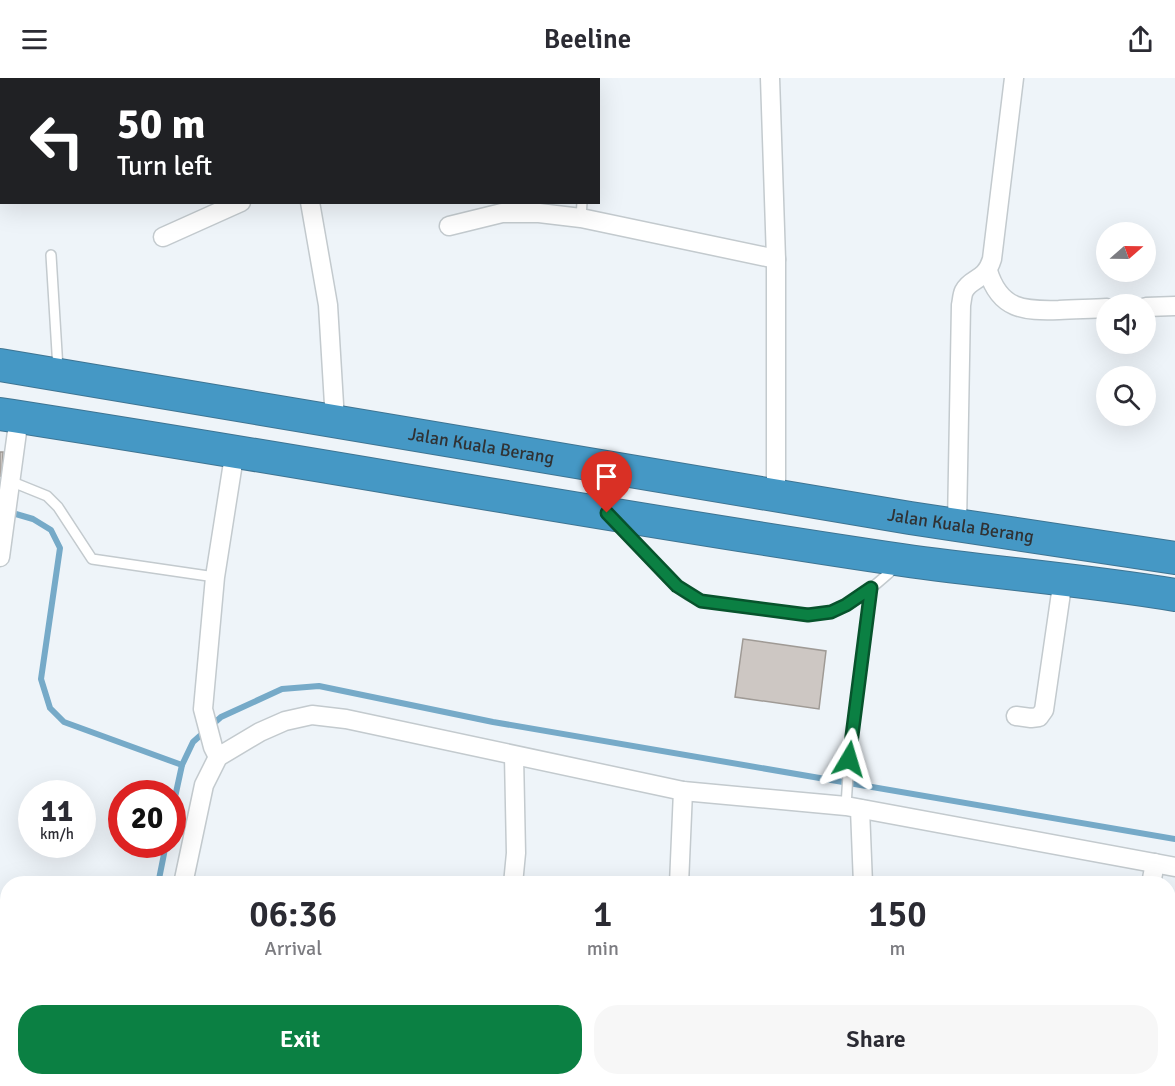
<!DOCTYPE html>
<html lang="en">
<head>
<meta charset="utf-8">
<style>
  body { margin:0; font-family:Signika,sans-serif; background:#f7f7f7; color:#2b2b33; height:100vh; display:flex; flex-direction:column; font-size:22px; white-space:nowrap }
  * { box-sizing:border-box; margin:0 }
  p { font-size:20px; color:#7c7c81 }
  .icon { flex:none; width:33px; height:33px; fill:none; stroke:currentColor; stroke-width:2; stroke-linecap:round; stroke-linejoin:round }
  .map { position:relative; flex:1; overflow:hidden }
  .drawer { position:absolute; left:0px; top:798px; width:1176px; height:210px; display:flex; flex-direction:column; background:#fff; border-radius:24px 24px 0 0; box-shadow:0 6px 24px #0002 }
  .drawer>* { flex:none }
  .top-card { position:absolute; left:0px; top:0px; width:600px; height:126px; box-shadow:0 6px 24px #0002; background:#202124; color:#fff; overflow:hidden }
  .needle { width:39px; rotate:70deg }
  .fabs { position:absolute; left:1096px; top:144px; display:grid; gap:12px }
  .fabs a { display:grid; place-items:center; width:60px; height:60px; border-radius:50%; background:#fff; box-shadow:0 6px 24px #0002; font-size:30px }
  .speed { position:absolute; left:18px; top:702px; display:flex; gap:12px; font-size:30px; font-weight:700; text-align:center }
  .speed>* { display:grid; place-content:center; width:78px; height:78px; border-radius:50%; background:#fff; box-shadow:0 6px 24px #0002; line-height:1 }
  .speed small { font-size:15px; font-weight:400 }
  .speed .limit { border:9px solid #d22; background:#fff; color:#111 }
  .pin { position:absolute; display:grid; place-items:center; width:51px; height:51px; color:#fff; margin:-62px -26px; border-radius:50% 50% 50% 0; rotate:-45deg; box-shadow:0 0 6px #0007 }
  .pin .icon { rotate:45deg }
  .me { position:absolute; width:66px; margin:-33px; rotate:7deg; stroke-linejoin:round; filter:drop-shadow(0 0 4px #0008) }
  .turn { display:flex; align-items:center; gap:21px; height:126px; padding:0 18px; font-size:27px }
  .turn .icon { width:78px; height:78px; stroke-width:2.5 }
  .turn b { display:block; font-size:42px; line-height:51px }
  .eta { display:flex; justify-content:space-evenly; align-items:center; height:102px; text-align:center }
  .eta b { font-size:36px; font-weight:600; line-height:42px }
  .primary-button { display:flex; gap:12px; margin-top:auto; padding:12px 18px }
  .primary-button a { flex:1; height:69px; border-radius:24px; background:#0b8043; color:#fff; font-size:24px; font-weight:600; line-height:69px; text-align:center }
  .primary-button a+a { background:#f7f7f7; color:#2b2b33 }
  header { display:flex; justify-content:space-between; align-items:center; height:78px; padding:0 18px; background:#fff; font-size:27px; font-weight:600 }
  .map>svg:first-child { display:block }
</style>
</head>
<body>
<header><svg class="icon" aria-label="menu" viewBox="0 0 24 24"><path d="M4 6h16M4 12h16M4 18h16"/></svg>Beeline<svg class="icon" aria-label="share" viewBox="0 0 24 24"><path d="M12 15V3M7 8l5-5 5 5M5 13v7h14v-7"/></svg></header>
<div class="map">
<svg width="1175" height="1008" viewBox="0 0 1175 1008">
  <rect width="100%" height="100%" fill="#eef4f9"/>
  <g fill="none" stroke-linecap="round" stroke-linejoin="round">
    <g stroke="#76aac8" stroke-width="6">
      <polyline points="9,434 33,441 51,452 60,470 41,601 50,630 64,644 182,687"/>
      <polyline points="172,733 182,687 193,664 221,639 282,611 319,608 493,644 1175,761"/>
      <polyline points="158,806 166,766"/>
      <polyline points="117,1008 119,1000"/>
    </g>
  </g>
  <g fill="#cdc7c3" stroke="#9f9a95" stroke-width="1.5">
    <polygon points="0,374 3,374 2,399 0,398"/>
    <polygon points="743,561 826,573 819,631 735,619"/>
  </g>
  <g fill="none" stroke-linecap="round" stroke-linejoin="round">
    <g stroke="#c3cace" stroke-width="12">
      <g id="lane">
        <polyline points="589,2 589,0"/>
        <polyline points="581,140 582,124"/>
        <polyline points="51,177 58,291"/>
        <polyline points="10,403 47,418 58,429 92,481 215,499"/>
        <path d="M617,446C637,466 665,502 688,517C705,527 813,540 832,534C856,526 877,505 896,489"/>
        <polyline points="846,728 849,681 871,510"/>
      </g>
    </g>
    <g stroke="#c3cace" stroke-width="21">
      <g id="street">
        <polyline points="285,0 285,2"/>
        <polyline points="770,0 776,181 776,418"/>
        <polyline points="99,2 107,0"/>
        <polyline points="0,19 2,18"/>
        <polyline points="310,124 328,227 335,343"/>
        <polyline points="449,148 502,135 539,135 581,140 776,181"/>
        <polyline points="163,159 241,124"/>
        <path d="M988,193C1000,232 1024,233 1059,232C1075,231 1091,231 1107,230"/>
        <polyline points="1146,229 1175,228"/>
        <path d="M957,447L961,227C962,223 962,217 964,213C971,199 985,204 992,181L1014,0"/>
        <polyline points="0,479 19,339"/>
        <polyline points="1016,638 1031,640 1039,639 1044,632 1063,501"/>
        <polyline points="218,679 213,669 203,631 215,499 235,372"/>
        <polyline points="860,731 863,806"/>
        <polyline points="183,806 204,707 218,679 260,654 285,643 312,637 346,641 683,713 846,728 1175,789"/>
        <polyline points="513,806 516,775 514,678"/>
        <polyline points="679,806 683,713"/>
        <polyline points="1151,806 1155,785"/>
        <polyline points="824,1000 825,1008"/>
        <polyline points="1104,1000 1104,1008"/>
        <polyline points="145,1008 147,1000"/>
        <polyline points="480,1008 481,1000"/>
        <polyline points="670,1008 671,1000"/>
      </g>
    </g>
    <g stroke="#3e7492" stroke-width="34">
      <g id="highway">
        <path id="s1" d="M0,287L910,440L1175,480"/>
        <path d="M0,336C301,382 601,438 902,482C993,495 1085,502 1175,517"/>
      </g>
    </g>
    <use href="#lane" stroke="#fff" stroke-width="9"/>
    <use href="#street" stroke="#fff" stroke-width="18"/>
    <use href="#highway" stroke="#4598c5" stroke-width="32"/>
  </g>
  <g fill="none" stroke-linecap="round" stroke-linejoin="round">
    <g stroke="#07532c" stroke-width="15">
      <polyline id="route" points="607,435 677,508 701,523 808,537 831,534 846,527 871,510 849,681"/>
    </g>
    <use href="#route" stroke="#0b8043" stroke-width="10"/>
  </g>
  <g text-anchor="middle" stroke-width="4.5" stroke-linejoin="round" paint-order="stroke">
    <g font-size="18" fill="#303234" stroke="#fff">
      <text dy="6" stroke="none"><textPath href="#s1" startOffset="488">Jalan Kuala Berang</textPath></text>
      <text dy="6" stroke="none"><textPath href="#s1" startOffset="974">Jalan Kuala Berang</textPath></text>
    </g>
  </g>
</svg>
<div class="fabs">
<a><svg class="needle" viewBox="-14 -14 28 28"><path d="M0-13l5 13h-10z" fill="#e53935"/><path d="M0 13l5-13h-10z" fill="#7c7c81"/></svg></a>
<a><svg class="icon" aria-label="sound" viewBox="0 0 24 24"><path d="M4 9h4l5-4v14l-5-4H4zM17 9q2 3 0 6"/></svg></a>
<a><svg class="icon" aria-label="search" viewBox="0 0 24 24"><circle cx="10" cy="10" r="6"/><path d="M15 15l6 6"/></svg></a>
</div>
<div class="speed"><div>11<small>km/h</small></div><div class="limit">20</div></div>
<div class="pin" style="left:607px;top:435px;background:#d93025"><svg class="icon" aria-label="arrive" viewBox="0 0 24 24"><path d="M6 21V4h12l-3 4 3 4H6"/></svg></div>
<svg class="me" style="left:849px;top:681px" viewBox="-20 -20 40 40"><path d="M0-17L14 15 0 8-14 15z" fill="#0b8043" stroke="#fff" stroke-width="4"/></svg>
<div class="top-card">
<div class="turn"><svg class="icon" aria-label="left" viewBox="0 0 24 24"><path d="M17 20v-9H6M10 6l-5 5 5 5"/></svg><div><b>50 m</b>Turn left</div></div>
</div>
<section class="drawer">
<div class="eta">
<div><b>06:36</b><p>Arrival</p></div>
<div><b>1</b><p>min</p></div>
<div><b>150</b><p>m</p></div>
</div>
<div class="primary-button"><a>Exit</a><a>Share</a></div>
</section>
</div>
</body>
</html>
